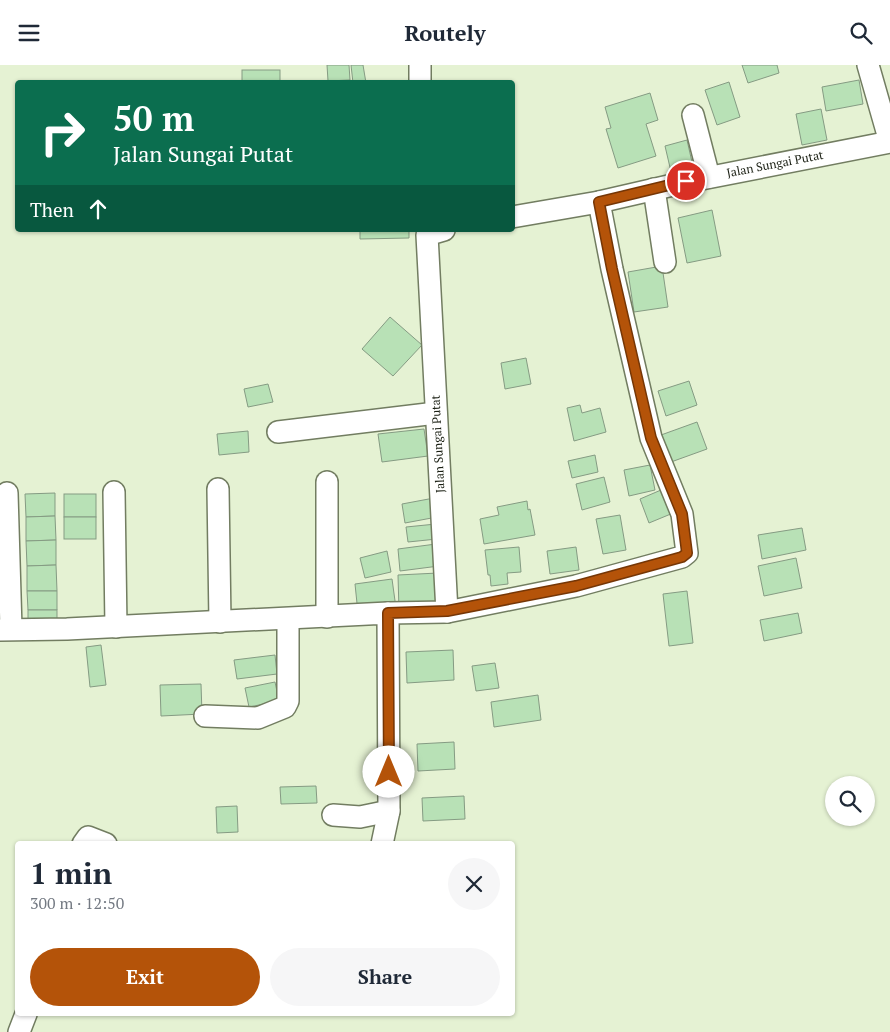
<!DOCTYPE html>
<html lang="en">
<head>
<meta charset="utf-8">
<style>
  body { margin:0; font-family:"PT Serif",serif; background:#f6f6f7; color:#1f2937; height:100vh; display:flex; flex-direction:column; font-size:19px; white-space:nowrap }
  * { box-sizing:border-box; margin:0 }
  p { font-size:16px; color:#747a83 }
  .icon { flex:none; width:28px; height:28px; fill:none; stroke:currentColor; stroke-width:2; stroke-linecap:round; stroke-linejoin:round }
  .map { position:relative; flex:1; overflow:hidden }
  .sheet { position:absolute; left:15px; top:776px; width:500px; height:175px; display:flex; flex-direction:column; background:#fff; border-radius:5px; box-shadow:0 1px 4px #0004 }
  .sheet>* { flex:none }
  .banner { position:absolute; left:15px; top:15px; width:500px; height:152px; border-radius:5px; box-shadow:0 1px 4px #0004; background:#0b6e4f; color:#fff; overflow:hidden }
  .tools { position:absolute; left:825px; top:711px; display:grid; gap:10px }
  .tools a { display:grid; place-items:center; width:50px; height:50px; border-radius:50%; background:#fff; box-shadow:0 1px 4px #0004; font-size:25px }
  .pin { position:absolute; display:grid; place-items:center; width:42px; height:42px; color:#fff; margin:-21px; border:2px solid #fff; border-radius:50%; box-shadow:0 1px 5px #0007 }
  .me { position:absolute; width:55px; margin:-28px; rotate:0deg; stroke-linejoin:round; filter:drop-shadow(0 0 4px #0008) }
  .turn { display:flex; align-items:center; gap:18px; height:105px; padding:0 15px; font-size:22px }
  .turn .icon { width:65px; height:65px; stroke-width:2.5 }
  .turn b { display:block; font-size:35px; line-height:42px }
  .then { display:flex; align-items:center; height:48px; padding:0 15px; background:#0003; gap:10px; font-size:19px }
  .round { display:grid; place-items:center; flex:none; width:52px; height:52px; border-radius:26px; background:#f6f6f7 }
  .headline { display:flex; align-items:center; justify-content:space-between; height:85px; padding:0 15px }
  h1 { font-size:30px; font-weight:600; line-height:38px }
  .primary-button { display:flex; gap:10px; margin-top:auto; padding:10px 15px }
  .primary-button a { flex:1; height:58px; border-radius:30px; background:#b45309; color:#fff; font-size:20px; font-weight:600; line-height:58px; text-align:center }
  .primary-button a+a { background:#f6f6f7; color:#1f2937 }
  header { display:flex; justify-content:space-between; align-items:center; height:65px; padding:0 15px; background:#fff; font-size:22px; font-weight:600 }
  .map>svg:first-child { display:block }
</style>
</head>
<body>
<header><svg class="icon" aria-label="menu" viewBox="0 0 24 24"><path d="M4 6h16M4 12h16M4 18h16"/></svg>Routely<svg class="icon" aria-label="search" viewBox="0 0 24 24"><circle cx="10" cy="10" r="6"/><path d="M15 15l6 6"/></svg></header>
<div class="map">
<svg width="890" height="967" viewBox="0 0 890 967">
  <rect width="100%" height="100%" fill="#e5f2d3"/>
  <g fill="#b8e1b6" stroke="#859b83">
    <polygon points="327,0 349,0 350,15 328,16"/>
    <polygon points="351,0 363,0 366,18 353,18"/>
    <polygon points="742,0 777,0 779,8 748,18"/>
    <rect x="242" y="5" width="38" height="13"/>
    <polygon points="859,15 863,39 826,46 822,22"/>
    <polygon points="729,17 740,52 717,60 705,25"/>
    <polygon points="650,28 658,55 646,59 656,91 618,103 606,64 611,63 605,42"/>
    <polygon points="821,44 827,75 802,80 796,49"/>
    <polygon points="687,75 694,106 672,111 665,81"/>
    <polygon points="712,145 721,191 687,198 678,153"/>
    <polygon points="360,165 409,165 409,173 360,174"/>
    <polygon points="662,201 668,242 634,247 628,207"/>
    <polygon points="390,252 422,280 393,311 362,284"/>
    <polygon points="526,293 531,319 505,324 501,298"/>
    <polygon points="689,316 697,340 666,351 658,326"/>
    <polygon points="268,319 273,337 248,342 244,324"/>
    <polygon points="580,340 582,348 600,343 606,367 574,376 567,343"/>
    <polygon points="697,357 707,384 671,397 661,370"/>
    <polygon points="424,364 428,391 382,397 378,369"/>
    <polygon points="248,366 249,387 219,390 217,369"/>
    <polygon points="595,390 598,407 572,413 568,396"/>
    <polygon points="650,400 655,425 629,431 624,405"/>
    <polygon points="604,412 610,437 582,445 576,419"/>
    <polygon points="668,422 678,446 649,458 640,434"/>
    <polygon points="55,428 55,451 26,452 25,429"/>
    <rect x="64" y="429" width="32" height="23"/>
    <polygon points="434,433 437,452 405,458 402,439"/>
    <polygon points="527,436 528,445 530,444 535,470 484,479 480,454 499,450 497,442"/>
    <polygon points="620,450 626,485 603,489 596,454"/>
    <polygon points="55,451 56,475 26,476 26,452"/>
    <rect x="64" y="452" width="32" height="22"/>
    <polygon points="436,459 437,474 408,477 406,462"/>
    <polygon points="802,463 806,485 762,494 758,470"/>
    <polygon points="56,475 56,500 27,501 26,476"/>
    <polygon points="436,479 439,501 400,506 398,484"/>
    <polygon points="519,482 521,507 507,508 508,519 491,521 490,510 488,510 485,485"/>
    <polygon points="576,482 579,505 550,509 547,486"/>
    <polygon points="387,486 391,507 365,513 360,493"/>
    <polygon points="796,493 802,523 764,531 758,501"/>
    <polygon points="56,500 57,526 27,526 27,501"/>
    <polygon points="438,508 440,544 399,546 398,510"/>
    <polygon points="392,514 396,543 358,548 355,519"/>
    <polygon points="27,526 57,526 57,545 28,545"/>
    <polygon points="687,526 693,578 669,581 663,529"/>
    <rect x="28" y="545" width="29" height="15"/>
    <polygon points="798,548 802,568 764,576 760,555"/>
    <polygon points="101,580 106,620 90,622 86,582"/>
    <polygon points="453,585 454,615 407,618 406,587"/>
    <polygon points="275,590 277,609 237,614 234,595"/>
    <polygon points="495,598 499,623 476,626 472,601"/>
    <polygon points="275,617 279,636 249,642 245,623"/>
    <polygon points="201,619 202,649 161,651 160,620"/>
    <polygon points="538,630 541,655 494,662 491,637"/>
    <polygon points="454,677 455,704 418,706 417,679"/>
    <polygon points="316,721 317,738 281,739 280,722"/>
    <polygon points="464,731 465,754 423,756 422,733"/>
    <polygon points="237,741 238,767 217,768 216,742"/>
  </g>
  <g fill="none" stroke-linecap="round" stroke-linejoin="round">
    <g stroke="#727d61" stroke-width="24">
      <g id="minor">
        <polyline points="420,0 420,18"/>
        <polyline points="693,50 709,112"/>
        <polyline points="654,124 665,197"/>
        <polyline points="512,152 599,137 686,117 890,77 868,0"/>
        <polyline points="278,367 436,348"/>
        <polyline points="327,417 327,552"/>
        <polyline points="218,424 220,557"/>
        <polyline points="114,427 116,562"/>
        <polyline points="7,428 11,564"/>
        <polyline points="447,547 576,521 682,492 687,488 682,449 651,373 612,204 599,137"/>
        <polyline points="388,548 447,547 427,170 444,165"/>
        <polyline points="0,565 67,564 388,548 389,746 360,752 333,750"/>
        <polyline points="205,651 258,653 285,642 288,636 288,554"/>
        <polyline points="83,779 88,772 106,779"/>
        <polyline points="382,779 389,746"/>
        <polyline points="19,967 26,949"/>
      </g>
    </g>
    <use href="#minor" stroke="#fff" stroke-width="21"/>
  </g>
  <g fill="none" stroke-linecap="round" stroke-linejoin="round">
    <g stroke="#753606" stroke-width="12">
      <polyline id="route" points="389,707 388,548 447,546 576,521 682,492 687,488 682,449 651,373 612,204 599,137 686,116"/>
    </g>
    <use href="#route" stroke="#b45309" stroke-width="9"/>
  </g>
  <g text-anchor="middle" stroke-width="4" stroke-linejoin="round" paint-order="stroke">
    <g font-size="12" fill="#1a1f13" stroke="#fff">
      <text transform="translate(775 99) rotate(-11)" y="4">Jalan Sungai Putat</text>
      <text transform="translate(438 379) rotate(-93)" y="4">Jalan Sungai Putat</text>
    </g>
  </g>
</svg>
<div class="tools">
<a><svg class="icon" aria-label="search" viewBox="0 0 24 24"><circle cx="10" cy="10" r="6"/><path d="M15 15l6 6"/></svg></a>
</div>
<div class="pin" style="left:686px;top:116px;background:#d93025"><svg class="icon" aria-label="arrive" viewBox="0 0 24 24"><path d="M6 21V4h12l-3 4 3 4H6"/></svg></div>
<svg class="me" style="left:389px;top:707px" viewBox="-20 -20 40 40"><circle r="19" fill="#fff"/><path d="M0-13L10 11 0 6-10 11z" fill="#b45309"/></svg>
<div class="banner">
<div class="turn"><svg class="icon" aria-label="right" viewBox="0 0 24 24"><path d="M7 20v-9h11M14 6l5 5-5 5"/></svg><div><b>50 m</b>Jalan Sungai Putat</div></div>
<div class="then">Then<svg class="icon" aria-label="ahead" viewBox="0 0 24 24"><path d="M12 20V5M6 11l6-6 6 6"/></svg></div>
</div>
<section class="sheet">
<div class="headline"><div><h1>1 min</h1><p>300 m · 12:50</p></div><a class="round"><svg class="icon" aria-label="close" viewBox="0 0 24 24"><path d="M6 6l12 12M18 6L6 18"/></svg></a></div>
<div class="primary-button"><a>Exit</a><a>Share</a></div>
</section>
</div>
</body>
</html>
